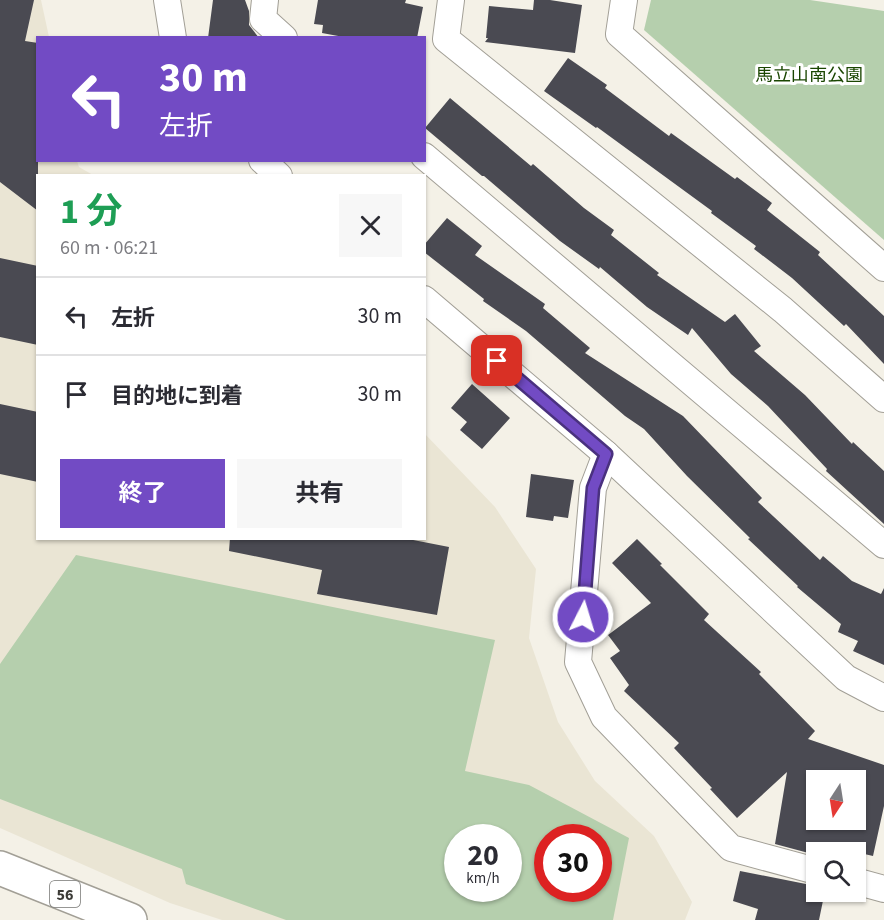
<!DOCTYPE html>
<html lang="ja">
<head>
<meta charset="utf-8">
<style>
  body { margin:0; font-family:"Source Sans 3","Noto Sans JP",sans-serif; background:#f7f7f7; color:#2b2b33; height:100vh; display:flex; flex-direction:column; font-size:22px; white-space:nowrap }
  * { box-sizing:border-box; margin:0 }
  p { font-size:20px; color:#7c7c81 }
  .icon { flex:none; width:33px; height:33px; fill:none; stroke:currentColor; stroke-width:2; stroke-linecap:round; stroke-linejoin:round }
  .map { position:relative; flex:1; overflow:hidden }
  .drawer { position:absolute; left:36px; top:174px; width:390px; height:366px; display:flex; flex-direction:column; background:#fff; border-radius:0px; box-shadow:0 2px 4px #0004 }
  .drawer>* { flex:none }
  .banner { position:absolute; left:36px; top:36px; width:390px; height:126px; border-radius:0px; box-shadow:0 2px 4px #0004; background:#724bc4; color:#fff; overflow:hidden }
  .needle { width:39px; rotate:192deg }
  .controls { position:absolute; left:806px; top:770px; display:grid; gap:12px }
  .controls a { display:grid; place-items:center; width:60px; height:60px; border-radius:0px; background:#fff; box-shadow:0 2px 4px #0004; font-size:30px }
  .speed { position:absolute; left:444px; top:824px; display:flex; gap:12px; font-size:30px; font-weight:700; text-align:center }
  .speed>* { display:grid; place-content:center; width:78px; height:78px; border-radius:50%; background:#fff; box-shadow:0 2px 4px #0004; line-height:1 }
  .speed small { font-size:15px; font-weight:400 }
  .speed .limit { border:9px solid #d22; background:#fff; color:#111 }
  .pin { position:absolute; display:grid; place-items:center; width:51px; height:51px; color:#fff; margin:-26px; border-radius:12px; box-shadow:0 3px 9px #0006 }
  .me { position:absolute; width:66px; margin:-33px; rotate:5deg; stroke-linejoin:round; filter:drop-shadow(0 0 4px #0008) }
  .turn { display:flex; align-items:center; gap:21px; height:126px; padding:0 24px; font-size:27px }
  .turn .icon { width:78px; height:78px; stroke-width:2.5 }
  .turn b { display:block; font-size:42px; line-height:51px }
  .round { display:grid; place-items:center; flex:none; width:63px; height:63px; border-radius:0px; background:#f7f7f7 }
  .summary { display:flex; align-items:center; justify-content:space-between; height:102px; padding:0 24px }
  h1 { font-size:36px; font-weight:700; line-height:45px; color:#1e9e55 }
  .cta { display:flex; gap:12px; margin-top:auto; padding:12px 24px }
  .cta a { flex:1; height:69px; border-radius:0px; background:#724bc4; color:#fff; font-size:24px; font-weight:700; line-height:69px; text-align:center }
  .cta a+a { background:#f7f7f7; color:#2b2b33 }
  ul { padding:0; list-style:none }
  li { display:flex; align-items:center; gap:18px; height:78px; padding:0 24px; border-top:2px solid #e1e1e2 }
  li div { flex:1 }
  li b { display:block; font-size:22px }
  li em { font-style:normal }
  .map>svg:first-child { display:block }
</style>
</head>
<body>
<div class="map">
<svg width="884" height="920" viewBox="0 0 884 920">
  <rect width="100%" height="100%" fill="#f4f1e7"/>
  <path fill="#eae5d4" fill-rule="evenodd" d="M0,0H41L49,37L38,38V160L77,161L79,167L93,175L38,176V538H424L425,434L495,507L536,569L529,638L558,722L595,781L654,836L692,902L685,920H222L170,903L0,828ZM458,837H508V888H458ZM548,837H598V888H548Z"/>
  <g fill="#b5cfad" fill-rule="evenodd">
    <polygon points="651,0 810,0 884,11 884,240 644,30"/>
    <path d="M76,555L495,640L465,771L529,785L629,838L613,920H286L186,884L182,869L0,799V664ZM458,837H508V888H458ZM548,837H598V888H548Z"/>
  </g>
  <g fill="#4a4a52" fill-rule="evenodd">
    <polygon points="0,0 34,0 25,41 38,43 38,211 0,182"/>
    <polygon points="213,0 245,0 249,11 249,25 259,38 208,38"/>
    <polygon points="318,0 406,0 405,3 423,7 417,38 349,38 322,33 323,25 314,24"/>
    <polygon points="534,0 550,0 582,5 575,53 485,42 488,38 486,38 489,6 533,10"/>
    <polygon points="568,58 607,85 605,88 669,136 671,133 735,179 737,177 772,203 767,210 820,252 818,255 884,316 884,364 846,324 844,326 792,278 754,249 756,246 711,213 712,211 597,127 596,128 544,91"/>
    <polygon points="450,98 531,166 533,164 584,208 614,230 611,235 659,273 657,275 725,322 735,314 761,346 754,351 805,395 852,444 853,442 884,471 884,524 826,471 827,469 768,406 731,374 692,328 688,335 647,307 600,267 599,269 560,241 484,176 482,176 425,128"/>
    <polygon points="447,218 482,246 475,255 545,304 543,308 590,348 585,353 683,416 762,498 758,502 820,560 823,556 852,581 881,594 884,588 884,665 853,651 858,641 838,632 841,624 797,587 798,586 748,539 750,538 687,476 644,429 625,416 526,331 483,301 484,299 424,252 424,245"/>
    <polygon points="0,258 38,266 38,345 0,337"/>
    <polygon points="472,384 510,418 482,449 460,430 467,422 451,408"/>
    <polygon points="0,404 38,412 38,482 0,474"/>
    <polygon points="531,474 574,480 568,518 554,516 553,521 526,517"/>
    <polygon points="230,538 403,538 449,547 437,615 317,594 322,570 229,551"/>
    <path d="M637,539L662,564L660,565L709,614L704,620L761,672L759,674L815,731L808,739L884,765V806L873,856L834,847L833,852H816V855L775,844L787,772L737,818L710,789L712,788L674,748L679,743L624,691L629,685L610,658L620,651L608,635L651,603L612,563ZM816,780H855V819H816Z"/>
    <polygon points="740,871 816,886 816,891 825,891 819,920 755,920 758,909 733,901"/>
  </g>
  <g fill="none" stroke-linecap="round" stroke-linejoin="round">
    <g stroke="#a29f96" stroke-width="28">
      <g id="minor">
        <polyline points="167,0 173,38"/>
        <polyline points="265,0 263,19 284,38"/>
        <polyline points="451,0 446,39 783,310 884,399"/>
        <polyline points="624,0 619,34 884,268"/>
        <polyline points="424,156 884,545"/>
        <polyline points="262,160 279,176"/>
        <polyline points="424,299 606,454 846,678 884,698"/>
        <polyline points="606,454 593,488 578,662 604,717 731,848 816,871"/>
        <polyline points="855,881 884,889"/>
      </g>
    </g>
    <g stroke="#a29f96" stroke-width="36">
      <polyline id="primary" points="0,868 130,920"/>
    </g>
    <use href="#minor" stroke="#fff" stroke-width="26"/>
    <use href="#primary" stroke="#fff" stroke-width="33"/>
  </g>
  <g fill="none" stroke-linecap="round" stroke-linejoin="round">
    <g stroke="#4a317f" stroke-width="15">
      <polyline id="route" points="497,361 606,454 593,488 583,617"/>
    </g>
    <use href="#route" stroke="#724bc4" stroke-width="10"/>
  </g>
  <g text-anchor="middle" stroke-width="6" stroke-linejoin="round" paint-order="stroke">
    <rect fill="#fff" stroke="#767673" stroke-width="1.5" x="50" y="881" width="30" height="26" rx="4.5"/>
    <g font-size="16" font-weight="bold" fill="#3c3b37">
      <text x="65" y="900">56</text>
    </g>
    <g font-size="18" fill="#1a4601" stroke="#fff">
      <text x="809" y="81">馬立山南公園</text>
    </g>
  </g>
</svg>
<div class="controls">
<a><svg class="needle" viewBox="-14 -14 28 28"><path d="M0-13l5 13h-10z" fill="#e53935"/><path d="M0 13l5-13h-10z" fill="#7c7c81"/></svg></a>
<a><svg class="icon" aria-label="search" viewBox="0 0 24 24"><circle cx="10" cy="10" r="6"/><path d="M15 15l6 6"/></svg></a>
</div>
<div class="speed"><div>20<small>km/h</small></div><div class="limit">30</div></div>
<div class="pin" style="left:497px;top:361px;background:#d93025"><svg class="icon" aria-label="arrive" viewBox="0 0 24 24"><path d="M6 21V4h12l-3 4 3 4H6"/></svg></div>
<svg class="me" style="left:583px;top:617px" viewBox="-20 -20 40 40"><circle r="17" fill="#724bc4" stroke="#fff" stroke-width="3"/><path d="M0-11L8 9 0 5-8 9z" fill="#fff"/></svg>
<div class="banner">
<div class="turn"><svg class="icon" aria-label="left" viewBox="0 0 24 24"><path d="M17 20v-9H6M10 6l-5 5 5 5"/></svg><div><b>30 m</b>左折</div></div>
</div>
<section class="drawer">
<div class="summary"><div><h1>1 分</h1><p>60 m · 06:21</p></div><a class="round"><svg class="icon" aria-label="close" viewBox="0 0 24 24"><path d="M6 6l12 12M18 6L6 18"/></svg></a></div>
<ul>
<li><svg class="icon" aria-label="left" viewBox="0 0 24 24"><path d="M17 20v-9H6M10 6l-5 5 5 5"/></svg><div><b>左折</b></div><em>30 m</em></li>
<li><svg class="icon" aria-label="arrive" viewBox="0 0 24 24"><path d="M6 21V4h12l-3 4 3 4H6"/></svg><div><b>目的地に到着</b></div><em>30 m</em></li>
</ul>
<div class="cta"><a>終了</a><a>共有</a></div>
</section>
</div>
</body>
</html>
